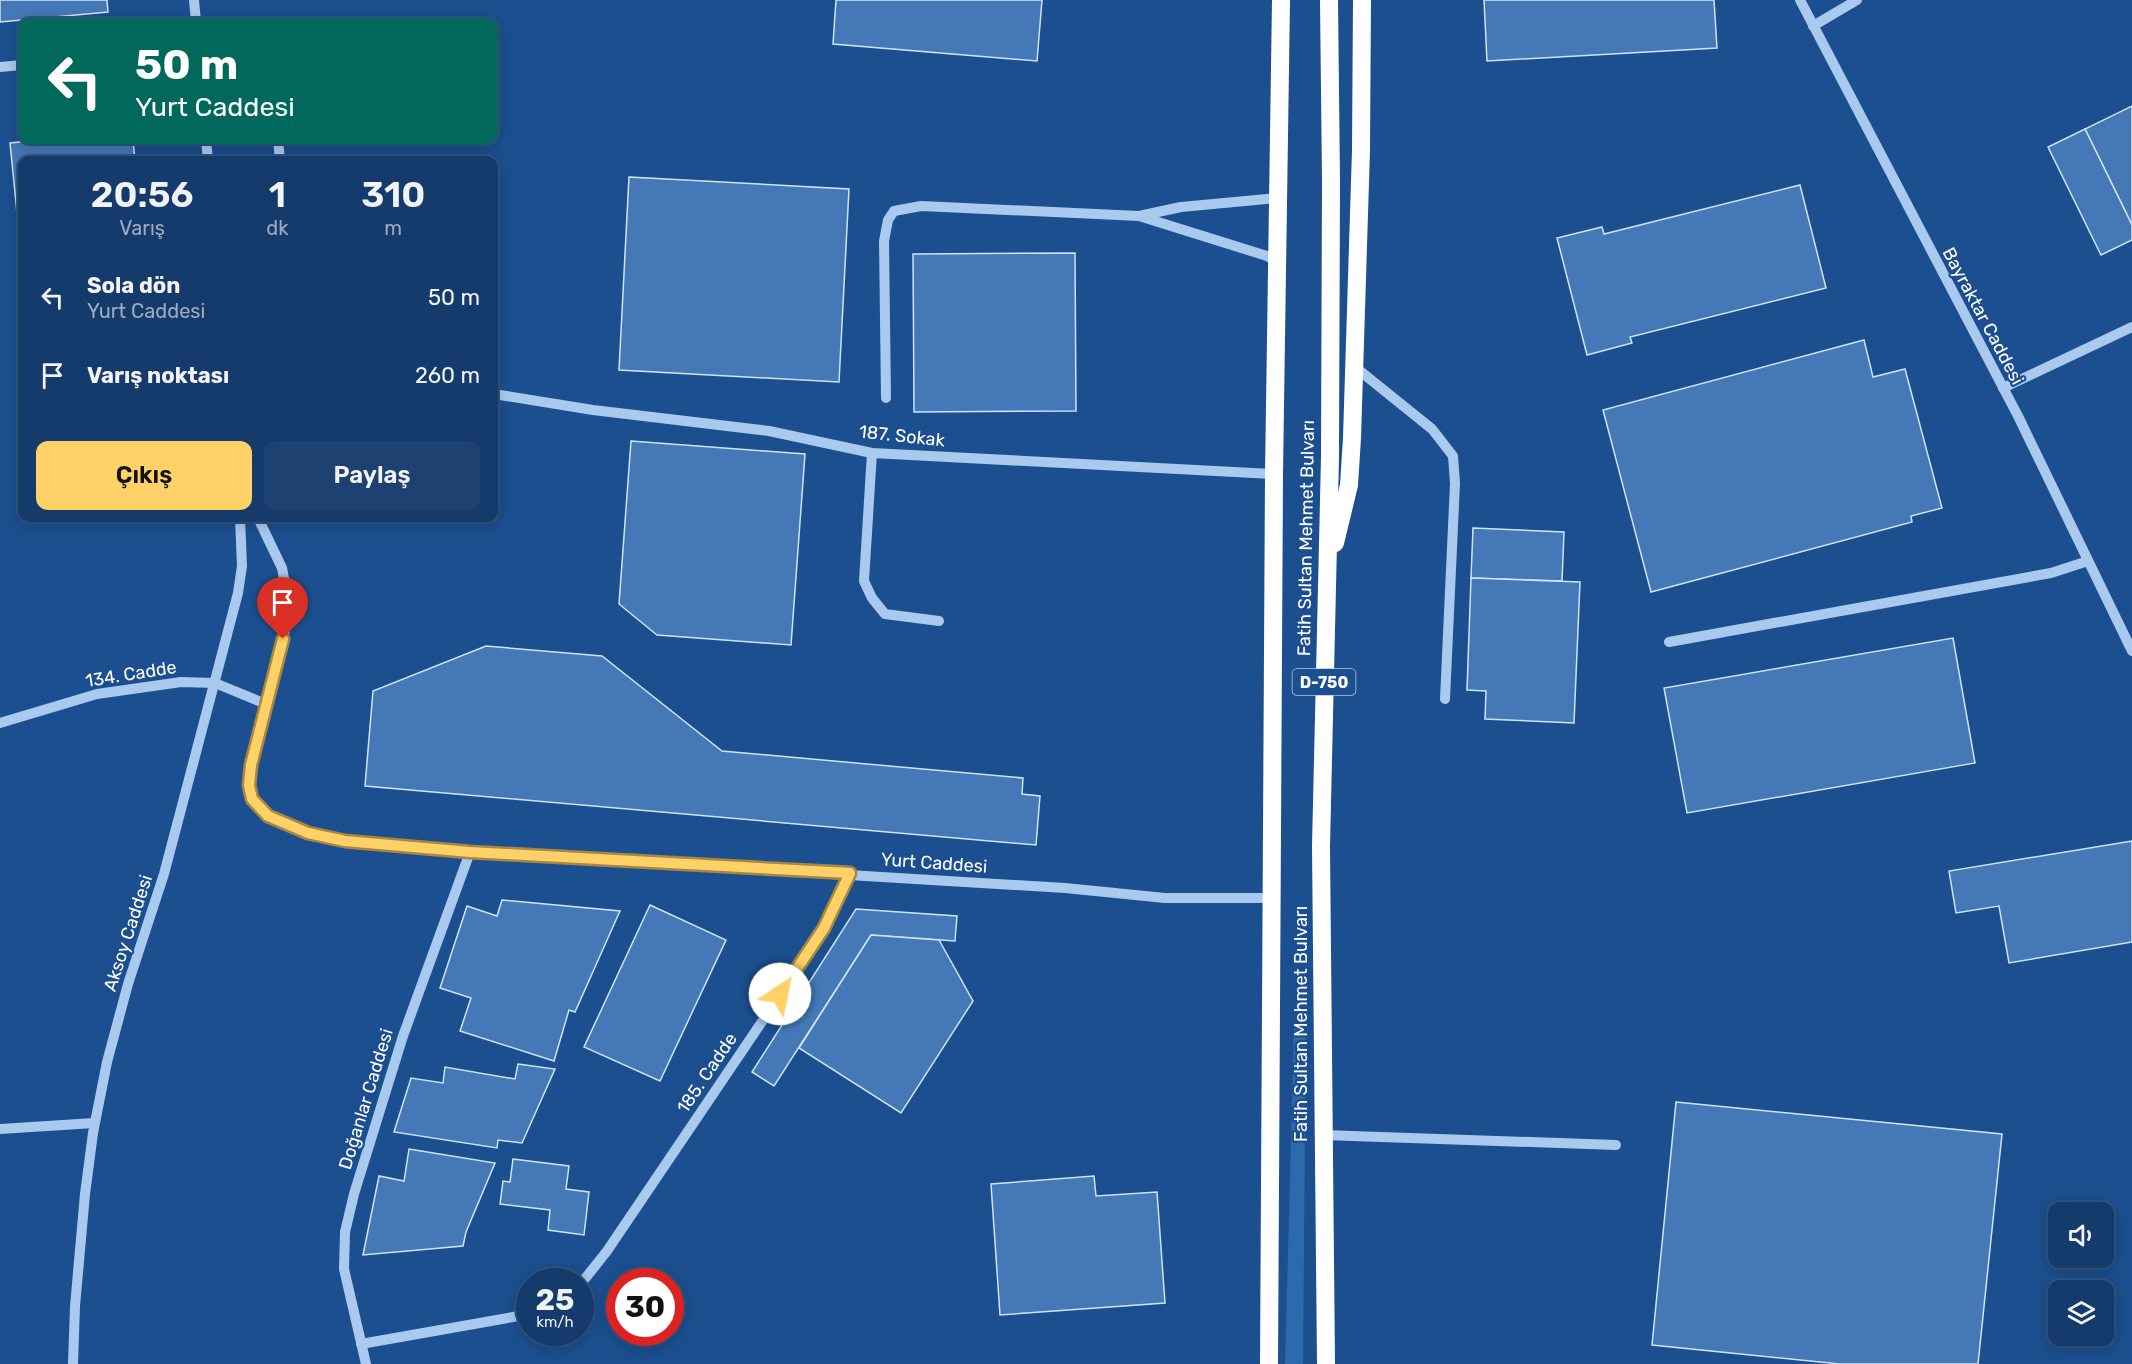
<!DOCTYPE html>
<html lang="tr">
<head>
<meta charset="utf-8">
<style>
  body { margin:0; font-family:Rubik,sans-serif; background:#1d4271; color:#f1f3f6; height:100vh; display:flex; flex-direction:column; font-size:22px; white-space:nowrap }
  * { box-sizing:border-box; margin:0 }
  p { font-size:20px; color:#9dadc1 }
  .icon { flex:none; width:33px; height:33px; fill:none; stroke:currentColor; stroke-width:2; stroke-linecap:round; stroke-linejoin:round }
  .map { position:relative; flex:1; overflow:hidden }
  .sheet { position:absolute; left:18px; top:156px; width:480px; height:366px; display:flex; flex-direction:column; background:#143b6b; border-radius:12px; box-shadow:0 3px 15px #0003,0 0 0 2px #33557e }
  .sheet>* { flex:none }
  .guide { position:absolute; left:18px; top:18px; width:480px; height:126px; border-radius:12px; box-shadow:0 3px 15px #0003,0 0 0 2px #33557e; background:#00695c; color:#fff; overflow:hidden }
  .tools { position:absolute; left:2048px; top:1202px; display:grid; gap:12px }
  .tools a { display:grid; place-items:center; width:66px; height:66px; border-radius:12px; background:#143b6b; box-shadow:0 3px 15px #0003,0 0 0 2px #33557e; font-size:30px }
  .speed { position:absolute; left:516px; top:1268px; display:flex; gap:12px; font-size:30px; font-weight:700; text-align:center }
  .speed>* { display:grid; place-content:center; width:78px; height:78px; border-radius:50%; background:#143b6b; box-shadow:0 3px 15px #0003,0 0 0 2px #33557e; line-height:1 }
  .speed small { font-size:15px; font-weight:400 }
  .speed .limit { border:9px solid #d22; background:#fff; color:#111 }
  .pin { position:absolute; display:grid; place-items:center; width:51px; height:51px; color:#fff; margin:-62px -26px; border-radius:50% 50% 50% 0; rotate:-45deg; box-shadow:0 0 6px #0007 }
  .pin .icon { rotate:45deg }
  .me { position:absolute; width:66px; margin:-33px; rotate:34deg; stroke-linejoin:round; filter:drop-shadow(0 0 4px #0008) }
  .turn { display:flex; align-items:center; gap:21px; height:126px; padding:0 18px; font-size:27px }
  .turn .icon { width:78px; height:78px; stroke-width:2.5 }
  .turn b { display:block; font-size:42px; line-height:51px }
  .eta { display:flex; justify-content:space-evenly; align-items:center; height:102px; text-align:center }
  .eta b { font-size:36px; font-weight:600; line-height:42px }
  .button { display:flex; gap:12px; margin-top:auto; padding:12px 18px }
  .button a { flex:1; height:69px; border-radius:12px; background:#ffd166; color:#111; font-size:24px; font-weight:600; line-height:69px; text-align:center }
  .button a+a { background:#1d4271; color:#f1f3f6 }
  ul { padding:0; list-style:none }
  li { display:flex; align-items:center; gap:18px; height:78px; padding:0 18px }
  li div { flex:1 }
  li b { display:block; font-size:22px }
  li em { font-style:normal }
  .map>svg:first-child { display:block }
</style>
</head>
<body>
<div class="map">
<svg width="2132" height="1364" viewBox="0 0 2132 1364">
  <rect width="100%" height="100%" fill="#1b4f8f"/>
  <polygon fill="#2e69ad" points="1306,1024 1303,1364 1285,1364 1294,1027"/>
  <g fill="#4478b7" stroke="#cfe3fa" stroke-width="1.5">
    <polygon points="0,0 107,0 108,12 0,22"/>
    <polygon points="836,0 1042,0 1037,61 833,44"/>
    <polygon points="1484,0 1714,0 1717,48 1487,61"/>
    <polygon points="2132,106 2132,225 2085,129"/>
    <polygon points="2085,129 2132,225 2132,240 2101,255 2048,147"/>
    <polygon points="39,140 133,140 135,160 22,160 22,263 10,143"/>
    <polygon points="629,177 849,189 839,382 619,370"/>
    <polygon points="1800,185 1826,288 1630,337 1632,343 1587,355 1557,238 1602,227 1604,234"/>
    <polygon points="1075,253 1076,411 914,412 913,254"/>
    <polygon points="1864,340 1873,377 1905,369 1942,508 1911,516 1912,522 1651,592 1603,410"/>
    <polygon points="631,441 805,454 791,645 657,635 619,604"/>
    <polygon points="1473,528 1564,532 1562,581 1471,578"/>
    <polygon points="1471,578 1580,582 1574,723 1485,719 1486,691 1467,690"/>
    <polygon points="1953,638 1975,763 1687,813 1664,688"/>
    <polygon points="486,646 602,656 722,751 1023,778 1022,794 1040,796 1036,845 365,786 373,691"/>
    <polygon points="2132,841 2132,942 2009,963 1999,906 1956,913 1949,871"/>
    <polygon points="502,900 620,911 575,1012 569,1010 554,1061 460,1031 471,998 440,988 467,906 497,916"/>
    <polygon points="650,905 726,940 660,1081 584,1047"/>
    <polygon points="856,909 957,916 955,941 871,935 774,1086 752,1072"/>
    <polygon points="871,935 939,940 973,1001 901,1113 799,1048"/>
    <polygon points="518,1064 555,1069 522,1143 498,1140 497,1148 394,1132 411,1078 443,1083 445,1067 515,1079"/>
    <polygon points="1676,1102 2002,1134 1978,1364 1840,1364 1652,1345"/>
    <polygon points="409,1149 495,1163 466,1232 463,1246 363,1255 379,1176 404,1181"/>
    <polygon points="513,1159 569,1166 566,1189 589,1192 584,1235 548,1230 550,1210 500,1204 503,1181 510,1182"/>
    <polygon points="1094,1176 1096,1196 1157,1192 1165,1303 1000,1315 991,1184"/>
  </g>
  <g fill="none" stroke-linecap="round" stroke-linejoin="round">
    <g stroke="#a9c9ee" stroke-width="10">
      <polyline points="194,0 196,22"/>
      <polyline points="1800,0 2018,416 2132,651"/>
      <polyline points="1813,26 1857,0"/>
      <polyline points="0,67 22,65"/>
      <polyline points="206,140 208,160"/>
      <polyline points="278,140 280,160"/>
      <polyline points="1139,216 1267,256 1277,262"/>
      <polyline points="1355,367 1432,429 1453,456 1455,483 1445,699"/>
      <polyline points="2003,388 2132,327"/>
      <polyline points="494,394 593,410 769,431 872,453 1274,474"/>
      <polyline points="886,398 884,241 888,220 894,211 921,206 1139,216 1181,207 1277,198"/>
      <polyline points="872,453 864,581 872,598 885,614 939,621"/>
      <polyline points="258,518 282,568 290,610 251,765 249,785 252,799 268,816 308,833 345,841 470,852 1065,888 1165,898 1271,898"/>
      <polyline points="1669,642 2051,573 2088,561"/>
      <polyline points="0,723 97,694 181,682 215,683 266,704"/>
      <polyline points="0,1129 94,1123"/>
      <polyline points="1323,1135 1616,1145"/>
      <polyline points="580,1285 607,1251 805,958 824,928 850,873"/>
      <polyline points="361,1344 530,1314"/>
      <polyline points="73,1364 75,1306 85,1194 93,1133 107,1062 128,984 164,874 238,593 242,566 240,518"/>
      <polyline points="366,1364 344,1269 345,1232 354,1194 403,1036 470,852"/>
    </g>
    <g stroke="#fff" stroke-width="18">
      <polyline points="1335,543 1349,485 1352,438 1361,150 1362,0"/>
      <polyline points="1269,1364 1274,474 1281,0"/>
      <polyline points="1326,1364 1321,846 1330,457 1331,181 1329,0"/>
    </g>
  </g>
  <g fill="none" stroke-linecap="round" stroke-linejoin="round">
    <g stroke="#a68842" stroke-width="15">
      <polyline id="route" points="283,639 251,765 249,785 252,799 268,816 308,833 345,841 470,852 850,873 824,928 780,994"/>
    </g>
    <use href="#route" stroke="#ffd166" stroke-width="10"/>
  </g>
  <g text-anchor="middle" stroke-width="4.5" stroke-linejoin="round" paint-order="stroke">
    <rect fill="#1b4f8f" stroke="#bbcadd" stroke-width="1.5" x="1292.5" y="669" width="63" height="26" rx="4.5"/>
    <g font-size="16" font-weight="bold" fill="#fff">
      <text x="1324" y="688">D-750</text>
    </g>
    <g font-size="18" fill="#fff" stroke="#1b4f8f">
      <text transform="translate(1983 316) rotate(62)" y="6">Bayraktar Caddesi</text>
      <text transform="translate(902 436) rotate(6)" y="6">187. Sokak</text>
      <text transform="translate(1306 538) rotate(-89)" y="6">Fatih Sultan Mehmet Bulvarı</text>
      <text transform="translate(131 674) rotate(-9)" y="6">134. Cadde</text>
      <text transform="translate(934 863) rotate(4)" y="6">Yurt Caddesi</text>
      <text transform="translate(128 933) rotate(-72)" y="6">Aksoy Caddesi</text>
      <text transform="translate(1301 1024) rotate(-90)" y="6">Fatih Sultan Mehmet Bulvarı</text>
      <text transform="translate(707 1073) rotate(-56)" y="6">185. Cadde</text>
      <text transform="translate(366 1099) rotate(-73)" y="6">Doğanlar Caddesi</text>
    </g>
  </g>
</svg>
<div class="tools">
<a><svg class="icon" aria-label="sound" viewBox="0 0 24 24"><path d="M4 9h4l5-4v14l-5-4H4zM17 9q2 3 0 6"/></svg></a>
<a><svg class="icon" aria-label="layers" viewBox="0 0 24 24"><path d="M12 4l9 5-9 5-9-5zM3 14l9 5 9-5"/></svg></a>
</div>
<div class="speed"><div>25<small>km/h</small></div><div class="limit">30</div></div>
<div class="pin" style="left:283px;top:639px;background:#d93025"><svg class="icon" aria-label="arrive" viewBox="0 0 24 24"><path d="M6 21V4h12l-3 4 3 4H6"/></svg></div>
<svg class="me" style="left:780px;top:994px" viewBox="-20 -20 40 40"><circle r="19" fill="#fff"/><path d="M0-13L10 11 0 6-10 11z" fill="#ffd166"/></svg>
<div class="guide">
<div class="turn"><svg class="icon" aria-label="left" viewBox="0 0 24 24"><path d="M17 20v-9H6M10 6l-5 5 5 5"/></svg><div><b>50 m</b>Yurt Caddesi</div></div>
</div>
<section class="sheet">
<div class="eta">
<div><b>20:56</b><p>Varış</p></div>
<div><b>1</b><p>dk</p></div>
<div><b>310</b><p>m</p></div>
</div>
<ul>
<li><svg class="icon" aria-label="left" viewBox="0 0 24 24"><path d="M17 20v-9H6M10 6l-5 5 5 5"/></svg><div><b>Sola dön</b><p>Yurt Caddesi</p></div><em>50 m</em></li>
<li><svg class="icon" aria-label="arrive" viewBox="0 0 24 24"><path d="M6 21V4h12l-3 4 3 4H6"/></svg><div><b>Varış noktası</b></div><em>260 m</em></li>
</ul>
<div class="button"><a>Çıkış</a><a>Paylaş</a></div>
</section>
</div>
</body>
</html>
